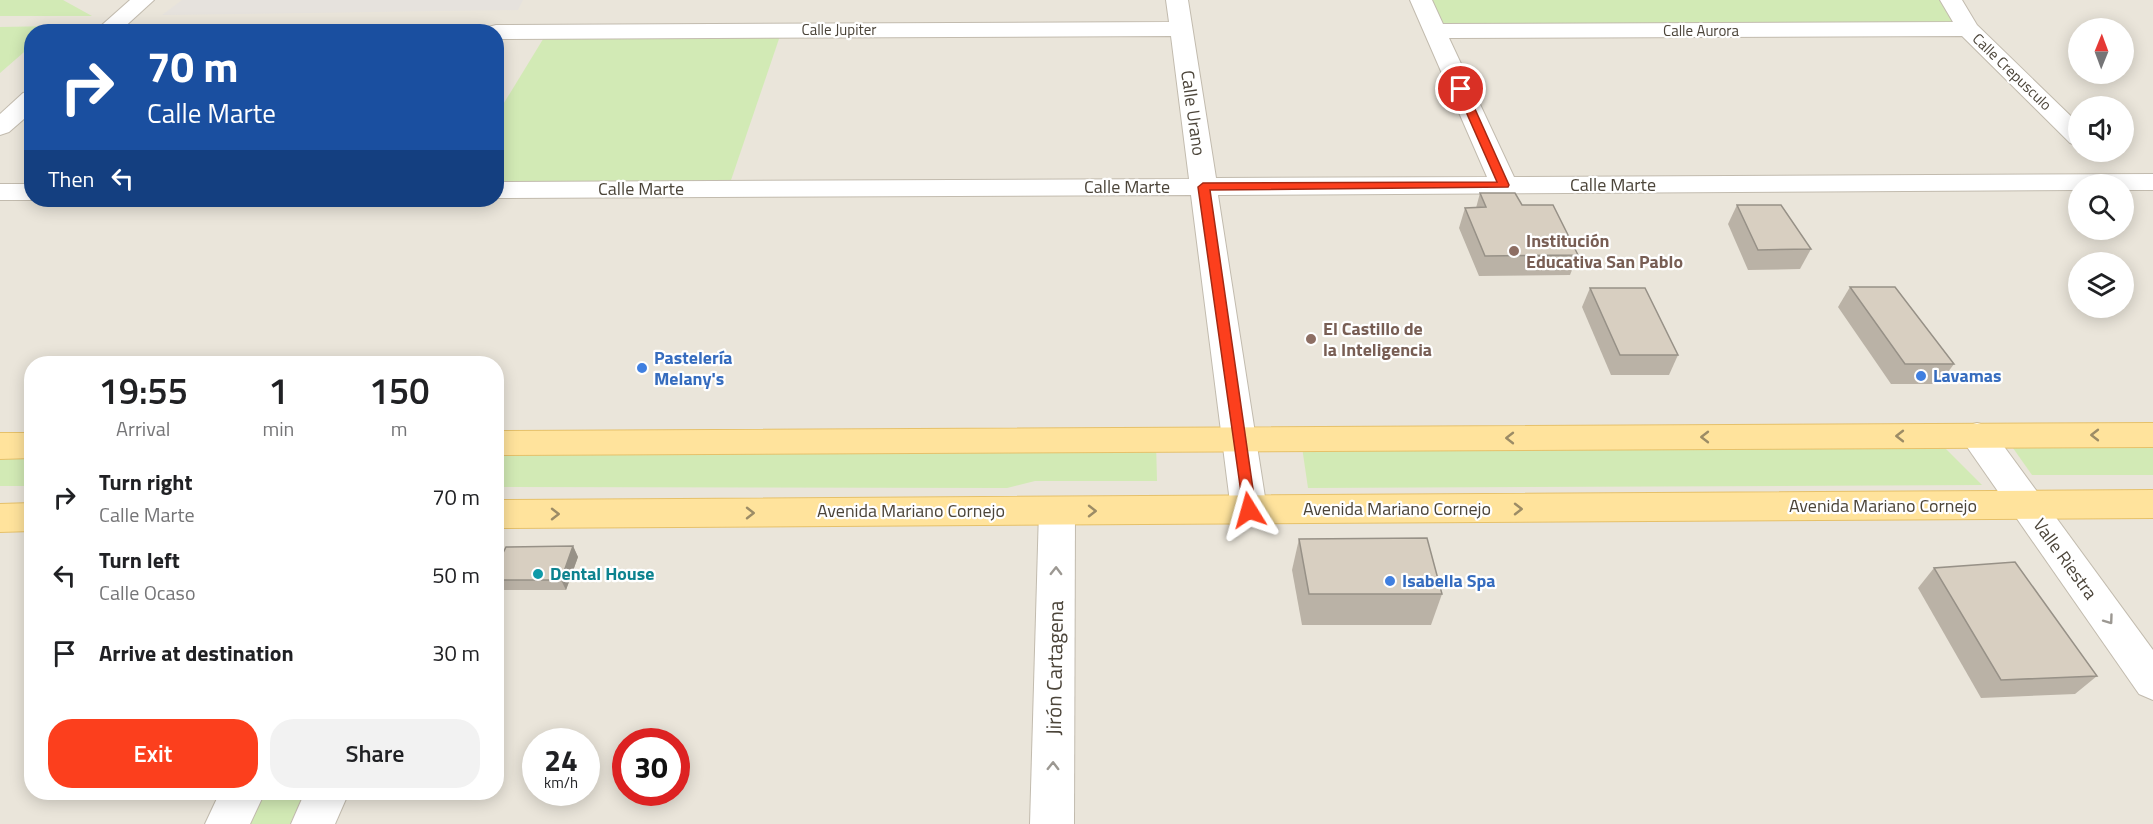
<!DOCTYPE html>
<html lang="en">
<head>
<meta charset="utf-8">
<style>
  body { margin:0; font-family:"Titillium Web",sans-serif; background:#f2f2f2; color:#202124; height:100vh; display:flex; flex-direction:column; font-size:22px; white-space:nowrap }
  * { box-sizing:border-box; margin:0 }
  p { font-size:20px; color:#757577 }
  .icon { flex:none; width:33px; height:33px; fill:none; stroke:currentColor; stroke-width:2; stroke-linecap:round; stroke-linejoin:round }
  .map { position:relative; flex:1; overflow:hidden }
  .details { position:absolute; left:24px; top:356px; width:480px; height:444px; display:flex; flex-direction:column; background:#fff; border-radius:24px; box-shadow:0 3px 15px #0003 }
  .details>* { flex:none }
  .guide { position:absolute; left:24px; top:24px; width:480px; height:183px; border-radius:24px; box-shadow:0 3px 15px #0003; background:#1a4fa0; color:#fff; overflow:hidden }
  .needle { width:39px; rotate:1deg }
  .tools { position:absolute; left:2068px; top:18px; display:grid; gap:12px }
  .tools a { display:grid; place-items:center; width:66px; height:66px; border-radius:50%; background:#fff; box-shadow:0 3px 15px #0003; font-size:30px }
  .speed { position:absolute; left:522px; top:728px; display:flex; gap:12px; font-size:30px; font-weight:700; text-align:center }
  .speed>* { display:grid; place-content:center; width:78px; height:78px; border-radius:50%; background:#fff; box-shadow:0 3px 15px #0003; line-height:1 }
  .speed small { font-size:15px; font-weight:400 }
  .speed .limit { border:9px solid #d22; background:#fff; color:#111 }
  .pin { position:absolute; display:grid; place-items:center; width:51px; height:51px; color:#fff; margin:-26px; border:3px solid #fff; border-radius:50%; box-shadow:0 2px 6px #0007 }
  .me { position:absolute; width:66px; margin:-33px; rotate:352deg; stroke-linejoin:round; filter:drop-shadow(0 0 4px #0008) }
  .turn { display:flex; align-items:center; gap:21px; height:126px; padding:0 24px; font-size:27px }
  .turn .icon { width:78px; height:78px; stroke-width:2.5 }
  .turn b { display:block; font-size:42px; line-height:51px }
  .then { display:flex; align-items:center; height:57px; padding:0 24px; background:#0003; gap:12px; font-size:22px }
  .eta { display:flex; justify-content:space-evenly; align-items:center; height:102px; text-align:center }
  .eta b { font-size:36px; font-weight:600; line-height:42px }
  .button { display:flex; gap:12px; margin-top:auto; padding:12px 24px }
  .button a { flex:1; height:69px; border-radius:24px; background:#fc3f1d; color:#fff; font-size:24px; font-weight:600; line-height:69px; text-align:center }
  .button a+a { background:#f2f2f2; color:#202124 }
  ul { padding:0; list-style:none }
  li { display:flex; align-items:center; gap:18px; height:78px; padding:0 24px }
  li div { flex:1 }
  li b { display:block; font-size:22px }
  li em { font-style:normal }
  .map>svg:first-child { display:block }
</style>
</head>
<body>
<div class="map">
<svg width="2153" height="824" viewBox="0 0 2153 824">
  <rect width="100%" height="100%" fill="#f6f3ec"/>
  <path fill="#eae5da" fill-rule="evenodd" d="M0,0H2153V824H0ZM2079,28H2124V74H2079ZM32,32H496V200H32ZM2079,106H2124V152H2079ZM2079,184H2124V230H2079ZM2079,262H2124V308H2079ZM32,363H496V792H32ZM536,741H586V792H536ZM626,741H676V792H626Z"/>
  <polygon fill="#e6e2dd" points="182,0 523,0 518,10 162,15"/>
  <g fill="#d2eab5">
    <polygon points="0,0 63,0 92,16 0,16"/>
    <polygon points="1421,0 1951,0 1968,29 1435,31"/>
    <polygon points="55,26 49,31 32,32 31,46 0,73 0,27"/>
    <polygon points="782,30 728,189 497,190 496,116 548,31"/>
    <polygon points="2153,440 2153,475 2032,475 2008,441"/>
    <polygon points="1156,441 1157,481 1035,481 1007,488 497,487 496,447"/>
    <polygon points="1940,443 1982,485 1308,488 1302,447"/>
    <polygon points="31,451 31,486 0,486 0,452"/>
    <polygon points="241,792 305,792 290,824 225,824"/>
  </g>
  <g fill="none" stroke-linecap="round" stroke-linejoin="round">
    <g stroke="#c2bbae" stroke-width="2">
      <g id="minor">
        <polygon points="130,0 154,0 119,32 94,32"/>
        <polygon points="1166,0 1188,0 1216,178 1487,177 1410,0 1432,0 1443,24 1953,22 1940,0 1962,0 1977,25 2079,124 2079,146 2070,143 1962,36 1449,38 1514,177 2153,174 2153,190 2124,190 2124,184 2079,184 2079,190 1218,195 1267,510 1262,520 1249,524 1236,520 1231,510 1191,195 496,198 496,182 1189,179 1171,36 496,39 496,32 485,32 488,27 496,25 1169,22"/>
        <polygon points="32,91 32,112 9,132 0,135 0,114 23,93"/>
        <polygon points="0,184 32,184 32,200 35,200 0,200"/>
        <polygon points="1977,423 1989,426 2153,650 2153,700 2139,694 1965,444 1960,435 1965,426"/>
        <polygon points="1057,497 1070,501 1075,511 1074,824 1030,824 1039,511 1044,501"/>
        <polygon points="220,792 265,792 250,824 205,824"/>
        <polygon points="305,792 349,792 335,824 291,824"/>
      </g>
    </g>
    <g stroke="#e6c16a" stroke-width="2">
      <g id="major">
        <polygon points="2153,423 2153,447 496,455 496,431"/>
        <polygon points="0,433 32,433 32,458 0,459"/>
        <polygon points="2153,490 2153,518 496,528 496,500"/>
        <polygon points="32,503 32,531 0,532 0,504"/>
      </g>
    </g>
    <use href="#minor" fill="#fff" fill-rule="evenodd"/>
    <use href="#major" fill="#ffe39c" fill-rule="evenodd"/>
  </g>
  <g fill="#bab2a6">
    <polygon points="1480,193 1522,205 1578,255 1570,275 1479,276 1459,228 1465,208 1476,208"/>
    <polygon points="1737,205 1811,249 1800,269 1748,270 1728,224"/>
    <polygon points="1850,287 1954,364 1939,384 1891,384 1838,307"/>
    <polygon points="1590,288 1678,355 1669,375 1611,375 1582,307"/>
    <polygon points="1299,539 1442,594 1431,625 1302,625 1292,570"/>
    <polygon points="573,546 578,557 566,590 497,590 496,589 496,567"/>
    <polygon points="1934,568 2097,676 2075,694 1981,698 1918,588"/>
  </g>
  <polygon fill="#979187" points="573,546 578,557 566,590 561,580"/>
  <g fill="#d8cfc1" stroke="#979187" stroke-width="1.5">
    <polygon points="1480,193 1515,193 1522,205 1553,205 1578,255 1485,256 1465,208 1486,207"/>
    <polygon points="1737,205 1781,205 1811,249 1758,250"/>
    <polygon points="1850,287 1895,287 1954,364 1905,364"/>
    <polygon points="1590,288 1645,288 1678,355 1620,355"/>
    <polygon points="1427,538 1442,594 1309,594 1299,539"/>
    <polygon points="573,546 561,580 496,580 496,567 506,547"/>
    <polygon points="2015,562 2097,676 2001,680 1934,568"/>
  </g>
  <defs><path id="oneway-chevron" d="M-2-3.5L2.5 0L-2 3.5" fill="none" stroke-width="1.6" stroke-linecap="round" stroke-linejoin="round" transform="scale(1.5)"/></defs>
  <g stroke="#9c8c66">
    <use href="#oneway-chevron" transform="translate(2095 435) rotate(180)"/>
    <use href="#oneway-chevron" transform="translate(1900 436) rotate(180)"/>
    <use href="#oneway-chevron" transform="translate(1705 437) rotate(180)"/>
    <use href="#oneway-chevron" transform="translate(1510 438) rotate(180)"/>
    <use href="#oneway-chevron" transform="translate(1518 509)"/>
    <use href="#oneway-chevron" transform="translate(1092 511)"/>
    <use href="#oneway-chevron" transform="translate(750 513)"/>
    <use href="#oneway-chevron" transform="translate(555 514)"/>
  </g>
  <g stroke="#9c9892">
    <use href="#oneway-chevron" transform="translate(1056 571) rotate(-89)"/>
    <use href="#oneway-chevron" transform="translate(2109 620) rotate(54)"/>
    <use href="#oneway-chevron" transform="translate(1053 766) rotate(-89)"/>
  </g>
  <polygon fill="#fc3f1d" stroke="#a42913" stroke-width="1.5" points="1461,86 1466,89 1509,185 1508,187 1210,190 1256,510 1254,514 1244,514 1198,187 1203,183 1497,182 1456,89"/>
  <g fill="#8d6e63" stroke="#fff" stroke-width="2">
    <circle cx="1514" cy="251" r="6"/>
    <circle cx="1311" cy="339" r="6"/>
  </g>
  <g fill="#3f7fe0" stroke="#fff" stroke-width="2">
    <circle cx="642" cy="368" r="6"/>
    <circle cx="1921" cy="376" r="6"/>
    <circle cx="1390" cy="581" r="6"/>
  </g>
  <circle fill="#0f9aa8" stroke="#fff" stroke-width="2" cx="538" cy="574" r="6"/>
  <g text-anchor="middle" stroke-width="4.5" stroke-linejoin="round" paint-order="stroke">
    <g font-size="15" fill="#4b4439" stroke="#fff">
      <text x="839" y="35">Calle Jupiter</text>
      <text x="1701" y="36">Calle Aurora</text>
      <text transform="translate(2012 72) rotate(44)" y="5">Calle Crepusculo</text>
    </g>
    <g font-size="18" fill="#4b4439" stroke="#fff">
      <text transform="translate(1193 113) rotate(82)" y="6">Calle Urano</text>
      <text x="1613" y="191">Calle Marte</text>
      <text x="1127" y="193">Calle Marte</text>
      <text x="641" y="195">Calle Marte</text>
      <text x="1883" y="512">Avenida Mariano Cornejo</text>
      <text x="1397" y="515">Avenida Mariano Cornejo</text>
      <text x="911" y="517">Avenida Mariano Cornejo</text>
      <text transform="translate(2065 559) rotate(54)" y="6">Valle Riestra</text>
    </g>
    <g font-size="18" font-weight="bold" fill="#785e54" stroke="#fff" text-anchor="start">
      <text x="1526" y="247">Institución<tspan x="1526" dy="21">Educativa San Pablo</tspan></text>
      <text x="1323" y="335">El Castillo de<tspan x="1323" dy="21">la Inteligencia</tspan></text>
    </g>
    <g font-size="18" font-weight="bold" fill="#366cbe" stroke="#fff" text-anchor="start">
      <text x="654" y="364">Pastelería<tspan x="654" dy="21">Melany's</tspan></text>
      <text x="1933" y="382">Lavamas</text>
      <text x="1402" y="587">Isabella Spa</text>
    </g>
    <g font-size="18" font-weight="bold" fill="#0d838f" stroke="#fff" text-anchor="start">
      <text x="550" y="580">Dental House</text>
    </g>
    <g font-size="21" fill="#4b4439" stroke="#fff">
      <text transform="translate(1055 668) rotate(-89)" y="7">Jirón Cartagena</text>
    </g>
  </g>
</svg>
<div class="tools">
<a><svg class="needle" viewBox="-14 -14 28 28"><path d="M0-13l5 13h-10z" fill="#e53935"/><path d="M0 13l5-13h-10z" fill="#757577"/></svg></a>
<a><svg class="icon" aria-label="sound" viewBox="0 0 24 24"><path d="M4 9h4l5-4v14l-5-4H4zM17 9q2 3 0 6"/></svg></a>
<a><svg class="icon" aria-label="search" viewBox="0 0 24 24"><circle cx="10" cy="10" r="6"/><path d="M15 15l6 6"/></svg></a>
<a><svg class="icon" aria-label="layers" viewBox="0 0 24 24"><path d="M12 4l9 5-9 5-9-5zM3 14l9 5 9-5"/></svg></a>
</div>
<div class="speed"><div>24<small>km/h</small></div><div class="limit">30</div></div>
<div class="pin" style="left:1461px;top:89px;background:#d93025"><svg class="icon" aria-label="arrive" viewBox="0 0 24 24"><path d="M6 21V4h12l-3 4 3 4H6"/></svg></div>
<svg class="me" style="left:1249px;top:510px" viewBox="-20 -20 40 40"><path d="M0-17L14 15 0 8-14 15z" fill="#fc3f1d" stroke="#fff" stroke-width="4"/></svg>
<div class="guide">
<div class="turn"><svg class="icon" aria-label="right" viewBox="0 0 24 24"><path d="M7 20v-9h11M14 6l5 5-5 5"/></svg><div><b>70 m</b>Calle Marte</div></div>
<div class="then">Then<svg class="icon" aria-label="left" viewBox="0 0 24 24"><path d="M17 20v-9H6M10 6l-5 5 5 5"/></svg></div>
</div>
<section class="details">
<div class="eta">
<div><b>19:55</b><p>Arrival</p></div>
<div><b>1</b><p>min</p></div>
<div><b>150</b><p>m</p></div>
</div>
<ul>
<li><svg class="icon" aria-label="right" viewBox="0 0 24 24"><path d="M7 20v-9h11M14 6l5 5-5 5"/></svg><div><b>Turn right</b><p>Calle Marte</p></div><em>70 m</em></li>
<li><svg class="icon" aria-label="left" viewBox="0 0 24 24"><path d="M17 20v-9H6M10 6l-5 5 5 5"/></svg><div><b>Turn left</b><p>Calle Ocaso</p></div><em>50 m</em></li>
<li><svg class="icon" aria-label="arrive" viewBox="0 0 24 24"><path d="M6 21V4h12l-3 4 3 4H6"/></svg><div><b>Arrive at destination</b></div><em>30 m</em></li>
</ul>
<div class="button"><a>Exit</a><a>Share</a></div>
</section>
</div>
</body>
</html>
